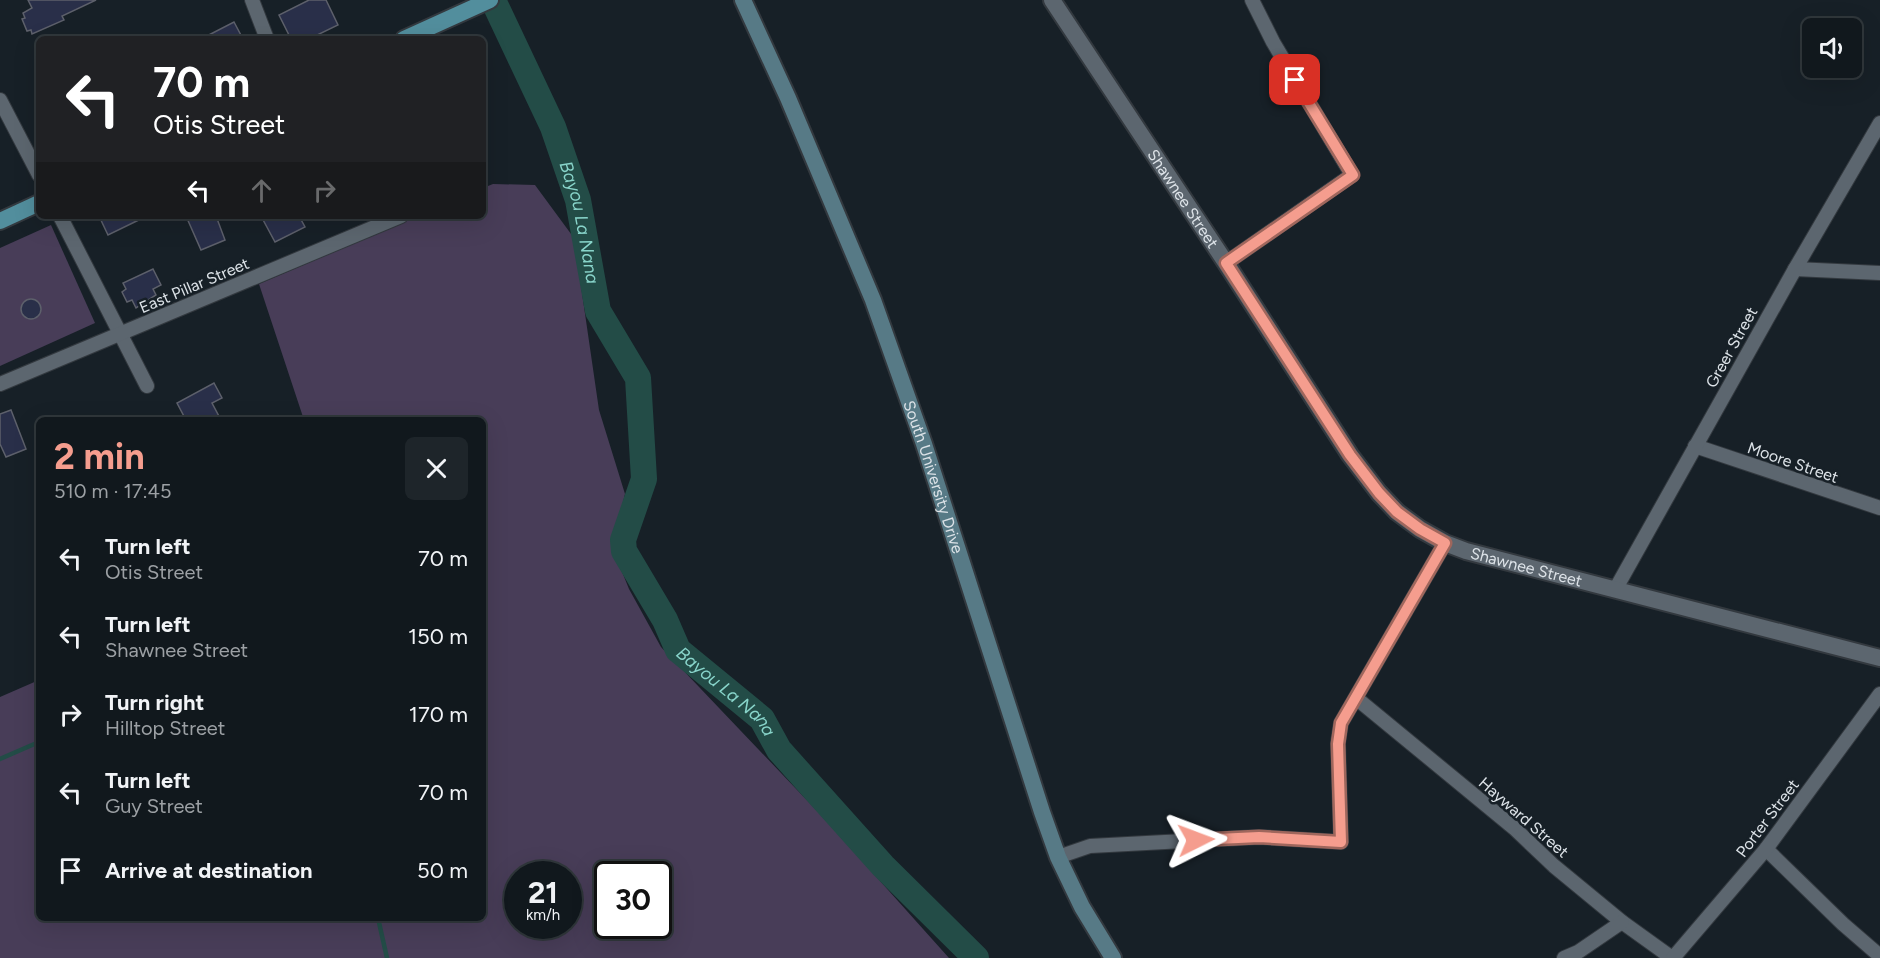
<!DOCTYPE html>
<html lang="en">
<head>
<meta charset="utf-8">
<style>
  body { margin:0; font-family:Figtree,sans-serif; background:#1e252a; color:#f1f3f6; height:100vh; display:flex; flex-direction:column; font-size:22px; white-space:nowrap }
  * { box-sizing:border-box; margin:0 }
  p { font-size:20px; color:#9ca0a4 }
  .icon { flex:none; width:33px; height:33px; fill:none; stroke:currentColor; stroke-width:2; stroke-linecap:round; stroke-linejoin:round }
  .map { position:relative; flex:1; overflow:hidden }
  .panel { position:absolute; left:36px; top:417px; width:450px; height:504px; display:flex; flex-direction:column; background:#11181d; border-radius:9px; box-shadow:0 6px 24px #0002,0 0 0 2px #30373b }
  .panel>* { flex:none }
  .hud { position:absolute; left:36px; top:36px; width:450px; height:183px; border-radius:9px; box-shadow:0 6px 24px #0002,0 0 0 2px #30373b; background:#202124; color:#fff; overflow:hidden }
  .fabs { position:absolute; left:1802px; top:18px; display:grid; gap:12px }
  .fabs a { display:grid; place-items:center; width:60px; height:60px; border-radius:9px; background:#11181d; box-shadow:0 6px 24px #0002,0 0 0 2px #30373b; font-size:30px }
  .speed { position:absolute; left:504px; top:861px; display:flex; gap:12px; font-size:30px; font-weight:700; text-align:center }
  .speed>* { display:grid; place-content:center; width:78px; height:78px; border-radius:50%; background:#11181d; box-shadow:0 6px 24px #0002,0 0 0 2px #30373b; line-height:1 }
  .speed small { font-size:15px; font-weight:400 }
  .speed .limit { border:3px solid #111; border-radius:9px; background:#fff; color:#111 }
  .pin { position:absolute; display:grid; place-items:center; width:51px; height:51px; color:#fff; margin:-26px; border-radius:12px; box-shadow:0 3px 9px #0006 }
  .me { position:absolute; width:66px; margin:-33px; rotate:87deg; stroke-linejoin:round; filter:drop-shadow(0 0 4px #0008) }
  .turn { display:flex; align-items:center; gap:21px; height:126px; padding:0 18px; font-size:27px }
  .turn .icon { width:78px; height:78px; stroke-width:2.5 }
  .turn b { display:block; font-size:42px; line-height:51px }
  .lanes { display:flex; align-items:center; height:57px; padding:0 18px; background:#0003; justify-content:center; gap:30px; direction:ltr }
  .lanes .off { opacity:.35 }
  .round { display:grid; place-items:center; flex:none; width:63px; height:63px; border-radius:9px; background:#1e252a }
  .headline { display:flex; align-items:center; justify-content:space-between; height:102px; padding:0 18px }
  h1 { font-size:36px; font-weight:700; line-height:45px; color:#f59d8e }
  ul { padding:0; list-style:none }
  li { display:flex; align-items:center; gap:18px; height:78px; padding:0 18px }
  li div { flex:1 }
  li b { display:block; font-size:22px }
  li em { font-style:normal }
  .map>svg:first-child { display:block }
</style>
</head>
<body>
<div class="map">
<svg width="1880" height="958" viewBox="0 0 1880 958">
  <rect width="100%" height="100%" fill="#172027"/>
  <g fill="#483d58" fill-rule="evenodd">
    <path d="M493,184L535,185L574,238L599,410L625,494L612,547L629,589L661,647L821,815L949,958H0V697L39,680V918H483V420H304L259,284L418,216H483V188ZM518,874H568V926H518ZM608,874H658V926H608Z"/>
    <polygon points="51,225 95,323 0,366 0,248"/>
  </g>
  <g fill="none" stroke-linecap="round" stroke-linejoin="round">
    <g stroke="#234c47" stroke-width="4.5">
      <polyline points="0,759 39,742"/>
      <polyline points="378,918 387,958"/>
    </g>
    <path stroke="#234c47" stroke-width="26" id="s1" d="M493,0L553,127L578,200L598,311L638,378L644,479L623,540L624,551L665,620L678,650L762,719L779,750L883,866L976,958"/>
  </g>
  <g fill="#292f49" stroke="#5d606b" stroke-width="1.5">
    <polygon points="28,0 96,0 62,16 64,20 32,34 31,30 27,31 22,19 25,18 23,13 32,8"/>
    <polygon points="309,0 326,0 338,25 309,39 291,39 279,15"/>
    <polygon points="234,22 243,39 201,39"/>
    <polygon points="99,216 147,216 108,235"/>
    <polygon points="186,216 216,216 225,240 201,250"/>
    <polygon points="261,216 299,216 305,227 275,242"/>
    <polygon points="153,269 161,285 153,289 156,295 136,308 132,300 127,302 122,292 126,289 123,283"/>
    <circle cx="31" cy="309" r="10"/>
    <polygon points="214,383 222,398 212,403 221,420 186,420 177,403"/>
    <polygon points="11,410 26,449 6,457 0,444 0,414"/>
  </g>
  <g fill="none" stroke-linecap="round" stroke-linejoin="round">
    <g stroke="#33393f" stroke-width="16">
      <g id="minor">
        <polyline points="252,0 267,39"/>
        <polyline points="0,100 39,175"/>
        <polyline points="60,216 147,386"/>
        <polyline points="1226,263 1352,175 1273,42 1252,0"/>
        <polyline points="1795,269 1880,273"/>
        <polyline points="0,384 401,216"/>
        <polyline points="1695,446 1880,508"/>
        <polyline points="1615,590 1795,269 1880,123"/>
        <polyline points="1356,698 1514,828 1554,866 1622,922 1672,958"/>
        <polyline points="1766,849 1843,924 1880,956"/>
        <polyline points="1058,857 1090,846 1259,837 1341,842 1338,743 1341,723 1445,543"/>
        <polyline points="1564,958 1578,952 1622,922"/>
        <polyline points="1673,958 1766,849 1880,694"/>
      </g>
    </g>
    <g stroke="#33393f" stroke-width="20">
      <g id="tertiary">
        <path id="s2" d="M1052,0L1226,263L1350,455L1379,493L1397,512L1420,529L1445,543L1466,551L1880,658"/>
      </g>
    </g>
    <g stroke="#33393f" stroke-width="20">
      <g id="secondary">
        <path id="s3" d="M743,0L788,98L873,300L924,444L1042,812L1058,857L1082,907L1113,958"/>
      </g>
    </g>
    <g stroke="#33393f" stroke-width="20">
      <g id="primary">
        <polyline points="404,39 490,0"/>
        <polyline points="0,221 39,203"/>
      </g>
    </g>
    <use href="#minor" stroke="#5c666f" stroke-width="14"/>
    <use href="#tertiary" stroke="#5c666f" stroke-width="16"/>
    <use href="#secondary" stroke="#577a86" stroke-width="16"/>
    <use href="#primary" stroke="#528e9d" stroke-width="16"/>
  </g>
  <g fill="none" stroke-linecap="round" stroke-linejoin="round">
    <g stroke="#9f665c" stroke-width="15">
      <polyline id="route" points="1196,840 1259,837 1341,842 1338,744 1341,723 1445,543 1420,529 1397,512 1379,493 1350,455 1226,263 1353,175 1295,80"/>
    </g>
    <use href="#route" stroke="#f59d8e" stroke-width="10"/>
  </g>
  <g text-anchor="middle" stroke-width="5" stroke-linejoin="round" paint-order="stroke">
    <g font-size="16" fill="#dde3e8" stroke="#172027">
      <text dy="6" stroke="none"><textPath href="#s2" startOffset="238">Shawnee Street</textPath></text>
      <text transform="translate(194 285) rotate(-23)" y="6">East Pillar Street</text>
      <text transform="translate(1731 347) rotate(-61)" y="6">Greer Street</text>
      <text transform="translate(1793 462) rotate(19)" y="6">Moore Street</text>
      <text dy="6" stroke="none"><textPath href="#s3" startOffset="514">South University Drive</textPath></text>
      <text dy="6" stroke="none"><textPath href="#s2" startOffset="760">Shawnee Street</textPath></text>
      <text transform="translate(1524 817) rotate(41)" y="6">Hayward Street</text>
      <text transform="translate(1767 818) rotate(-53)" y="6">Porter Street</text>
    </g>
    <g font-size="18" font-style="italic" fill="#88d4ca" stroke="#172027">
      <text dy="6" stroke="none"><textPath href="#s1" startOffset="240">Bayou La Nana</textPath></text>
      <text dy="6" stroke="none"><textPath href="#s1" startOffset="762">Bayou La Nana</textPath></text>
    </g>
  </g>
</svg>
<div class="fabs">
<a><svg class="icon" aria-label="sound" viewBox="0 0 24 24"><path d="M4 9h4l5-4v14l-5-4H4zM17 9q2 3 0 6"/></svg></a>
</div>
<div class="speed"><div>21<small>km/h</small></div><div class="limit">30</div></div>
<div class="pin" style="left:1295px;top:80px;background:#d93025"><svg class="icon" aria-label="arrive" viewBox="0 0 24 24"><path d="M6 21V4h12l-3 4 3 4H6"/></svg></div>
<svg class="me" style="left:1196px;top:840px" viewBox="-20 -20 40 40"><path d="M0-17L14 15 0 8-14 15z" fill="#f59d8e" stroke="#fff" stroke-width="4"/></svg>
<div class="hud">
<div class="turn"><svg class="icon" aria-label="left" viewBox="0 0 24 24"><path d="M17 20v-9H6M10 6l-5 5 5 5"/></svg><div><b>70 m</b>Otis Street</div></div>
<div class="lanes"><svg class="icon" aria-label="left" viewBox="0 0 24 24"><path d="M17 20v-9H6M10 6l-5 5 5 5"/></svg><svg class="icon off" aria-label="ahead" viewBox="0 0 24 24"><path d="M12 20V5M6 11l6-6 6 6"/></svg><svg class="icon off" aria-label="right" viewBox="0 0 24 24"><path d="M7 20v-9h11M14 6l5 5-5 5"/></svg></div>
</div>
<section class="panel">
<div class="headline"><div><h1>2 min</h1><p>510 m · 17:45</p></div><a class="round"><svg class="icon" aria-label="close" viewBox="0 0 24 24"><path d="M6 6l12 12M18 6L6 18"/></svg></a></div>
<ul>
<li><svg class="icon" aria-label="left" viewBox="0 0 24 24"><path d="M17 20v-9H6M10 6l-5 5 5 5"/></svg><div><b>Turn left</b><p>Otis Street</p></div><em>70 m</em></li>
<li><svg class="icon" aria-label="left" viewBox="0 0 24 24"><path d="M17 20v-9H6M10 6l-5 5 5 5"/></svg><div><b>Turn left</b><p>Shawnee Street</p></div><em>150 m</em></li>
<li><svg class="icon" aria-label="right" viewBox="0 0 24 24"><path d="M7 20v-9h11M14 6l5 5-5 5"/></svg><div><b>Turn right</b><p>Hilltop Street</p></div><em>170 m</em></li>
<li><svg class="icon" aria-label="left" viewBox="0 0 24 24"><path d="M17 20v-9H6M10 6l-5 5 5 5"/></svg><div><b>Turn left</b><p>Guy Street</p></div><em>70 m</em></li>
<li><svg class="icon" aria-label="arrive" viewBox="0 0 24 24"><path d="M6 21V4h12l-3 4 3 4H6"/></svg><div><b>Arrive at destination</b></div><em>50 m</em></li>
</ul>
</section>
</div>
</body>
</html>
